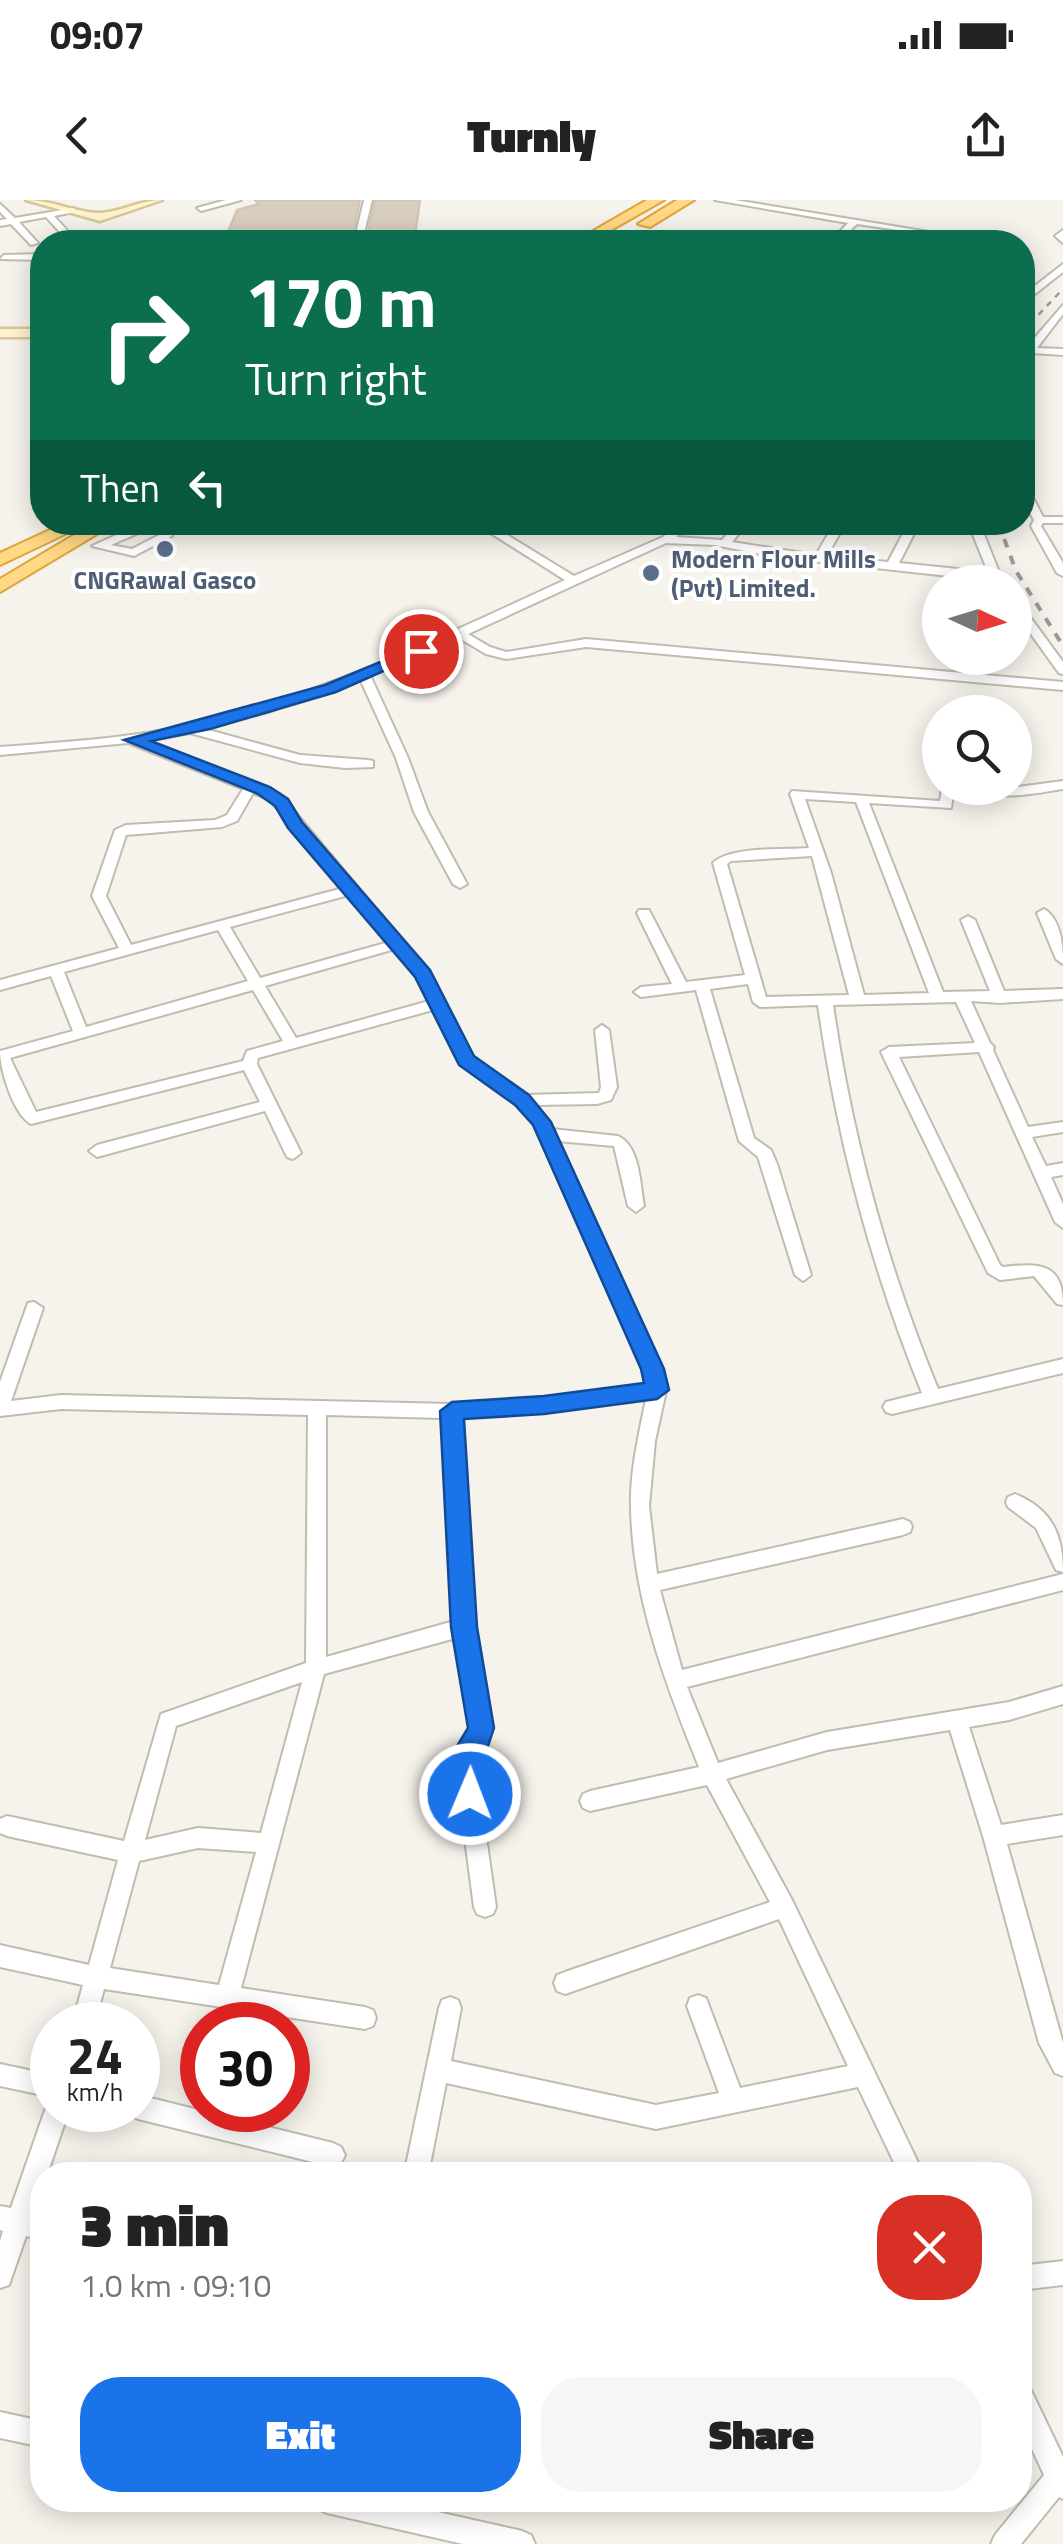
<!DOCTYPE html>
<html lang="en">
<head>
<meta charset="utf-8">
<style>
  body { margin:0; font-family:"Titillium Web",sans-serif; background:#f6f6f6; color:#222; height:100vh; display:flex; flex-direction:column; font-size:38px; white-space:nowrap }
  * { box-sizing:border-box; margin:0 }
  p { font-size:32px; color:#767676 }
  .icon { flex:none; width:55px; height:55px; fill:none; stroke:currentColor; stroke-width:2; stroke-linecap:round; stroke-linejoin:round }
  .map { position:relative; flex:1; overflow:hidden }
  .drawer { position:absolute; left:30px; top:1962px; width:1002px; height:350px; display:flex; flex-direction:column; background:#fff; border-radius:40px; box-shadow:0 5px 25px #0003 }
  .drawer>* { flex:none }
  .guide { position:absolute; left:30px; top:30px; width:1005px; height:305px; border-radius:40px; box-shadow:0 5px 25px #0003; background:#0b6e4f; color:#fff; overflow:hidden }
  .needle { width:65px; rotate:94deg }
  .controls { position:absolute; left:922px; top:365px; display:grid; gap:20px }
  .controls a { display:grid; place-items:center; width:110px; height:110px; border-radius:50%; background:#fff; box-shadow:0 5px 25px #0003; font-size:50px }
  .speed { position:absolute; left:30px; top:1802px; display:flex; gap:20px; font-size:50px; font-weight:700; text-align:center }
  .speed>* { display:grid; place-content:center; width:130px; height:130px; border-radius:50%; background:#fff; box-shadow:0 5px 25px #0003; line-height:1 }
  .speed small { font-size:25px; font-weight:400 }
  .speed .limit { border:15px solid #d22; background:#fff; color:#111 }
  .pin { position:absolute; display:grid; place-items:center; width:85px; height:85px; color:#fff; margin:-42px; border:5px solid #fff; border-radius:50%; box-shadow:0 2px 10px #0007 }
  .me { position:absolute; width:110px; margin:-55px; rotate:1deg; stroke-linejoin:round; filter:drop-shadow(0 0 8px #0008) }
  .turn { display:flex; align-items:center; gap:35px; height:210px; padding:0 50px; font-size:45px }
  .turn .icon { width:130px; height:130px; stroke-width:2.5 }
  .turn b { display:block; font-size:70px; line-height:85px }
  .then { display:flex; align-items:center; height:95px; padding:0 50px; background:#0003; gap:20px; font-size:38px }
  .round { display:grid; place-items:center; flex:none; width:105px; height:105px; border-radius:40px; background:#f6f6f6 }
  .head { display:flex; align-items:center; justify-content:space-between; height:170px; padding:0 50px }
  h1 { font-size:60px; font-weight:800; line-height:75px }
  .primary-button { display:flex; gap:20px; margin-top:auto; padding:20px 50px }
  .primary-button a { flex:1; height:115px; border-radius:40px; background:#1a73e8; color:#fff; font-size:40px; font-weight:800; line-height:115px; text-align:center }
  .primary-button a+a { background:#f6f6f6; color:#222 }
  .status { display:flex; justify-content:space-between; align-items:center; height:70px; padding:0 50px; background:#fff; direction:ltr }
  .status svg { height:28px; fill:currentColor }
  header { display:flex; justify-content:space-between; align-items:center; height:130px; padding:0 50px; background:#fff; font-size:45px; font-weight:800 }
  .map>svg:first-child { display:block }
</style>
</head>
<body>
<div class="status"><b>09:07</b><svg viewBox="0 0 49 12"><path d="M0 12V9h3v3zM5 12V6h3v6zM10 12V3h3v9zM15 12V0h3v12zM26 1h20v11H26zM47 4h2v5h-2z"/></svg></div>
<header><svg class="icon" aria-label="back" viewBox="0 0 24 24"><path d="M15 5l-7 7 7 7"/></svg>Turnly<svg class="icon" aria-label="share" viewBox="0 0 24 24"><path d="M12 15V3M7 8l5-5 5 5M5 13v7h14v-7"/></svg></header>
<div class="map">
<svg width="1063" height="2344" viewBox="0 0 1063 2344">
  <rect width="100%" height="100%" fill="#f6f3ec"/>
  <g fill="#d8cfc1" stroke="#d3c7b4" stroke-width="2.5">
    <polygon points="255,0 360,0 351,42 224,42 237,10 259,4"/>
    <polygon points="375,0 420,0 414,42 366,42"/>
  </g>
  <g fill="none" stroke-linecap="round" stroke-linejoin="round">
    <g stroke="#c2bbae" stroke-width="4">
      <g id="minor">
        <polygon points="226,0 241,0 201,11 197,8"/>
        <polygon points="364,0 372,0 362,42 354,42"/>
        <polygon points="715,0 735,0 929,32 917,42 908,42 918,33 857,24 838,42 830,42 848,23"/>
        <polygon points="0,4 15,18 74,8 74,12 54,16 75,39 68,41 46,17 19,22 38,43 31,45 11,24 0,26 0,20 7,19 0,12"/>
        <polygon points="1063,30 1063,43 1055,36"/>
        <polygon points="42,54 42,60 0,59 4,55"/>
        <polygon points="1063,64 1063,72 1022,104 1022,96"/>
        <polygon points="1063,105 1063,114 1037,148 1063,149 1063,155 1032,153 1022,163 1026,148"/>
        <polygon points="1022,283 1027,286 1043,317 1063,317 1063,323 1043,323 1041,326 1063,363 1063,376 1057,373 1031,326 1034,320 1022,298"/>
        <path d="M145,322H160L172,336L134,356L92,346ZM152,327L159,335L132,349L111,345Z"/>
        <path d="M473,322H486L574,376L663,337L680,322H692L676,337L722,340L737,322H748L732,342L816,355L835,322H846L827,356L888,362L909,322H920L899,363L988,372L968,322H979L1003,382L776,357L715,345L666,343L468,434L490,447L506,452L586,439L1063,482V490L586,447L506,459L486,454L459,438L370,475L408,558L428,612L467,684L460,688L453,684L414,612L396,558L360,479L268,512L205,529L300,555L368,560L373,561V567L345,568L300,563L190,533L145,541L280,594L428,771L472,858L525,895L599,893L601,887L595,830L602,825L609,830L617,887L611,900L597,904L535,905L552,929L618,936C640,946 640,984 644,1006L636,1012L628,1006L614,946L557,941L661,1169L666,1191L655,1241L649,1306L657,1374L903,1319L910,1322L912,1327L910,1332L903,1335L660,1390L682,1470L1063,1374V1390L687,1487L718,1563L827,1532L1009,1502L1063,1486V1504L1009,1520L969,1527L1001,1625L1063,1615V1635L1007,1644L1063,1843V1876L1055,1873L1039,1843L983,1636L950,1530L827,1550L726,1579L792,1700L924,1975H900L858,1887L656,1929L446,1883L428,1975H404L439,1808L442,1800L450,1797L458,1800L461,1808L451,1861L656,1905L719,1893L687,1806L690,1798L698,1795L706,1798L740,1888L848,1866L779,1719L565,1794L557,1791L554,1783L557,1775L565,1772L770,1702L707,1585L590,1611L583,1608L580,1601L583,1594L590,1591L699,1567C666,1485 632,1397 631,1306C630,1271 639,1234 646,1199L544,1212L461,1217L474,1427L491,1528L485,1547L475,1559L496,1707L493,1714L485,1717L477,1714L474,1707L454,1556L469,1536L471,1528L456,1438L324,1474L241,1788L365,1807L373,1810L376,1818L373,1826L365,1829L104,1789L94,1825H72L83,1785L0,1767V1745L89,1765L118,1660L7,1636L0,1633V1619L7,1616L124,1641L161,1514L306,1463L308,1215L61,1209L0,1216V1182L28,1103L34,1102L43,1108L11,1201L61,1195L452,1204L544,1198L647,1185L643,1169L534,924L517,904L461,865L433,810L258,858L257,864L301,953L293,959L287,957L265,911L97,957L89,951L97,945L260,902L244,870L31,924C14,915 0,871 0,851L73,831L51,776L0,790V780L119,748L92,696L115,630L126,625L215,620L227,615L243,589L128,543L0,555V547C66,542 132,538 196,524C325,494 445,435 565,380ZM253,593L270,600L343,688L131,745L106,696L126,635L222,627L237,621ZM349,695L389,742L260,778L230,727ZM218,730L248,781L86,827L64,772ZM395,749L417,776L429,801L296,838L265,786ZM253,790L283,841L247,851L243,861L36,912L10,858ZM326,1215L443,1218L454,1421L326,1457ZM302,1482L261,1633L198,1628L145,1640L176,1526ZM198,1648L256,1652L219,1785L110,1768L139,1661Z"/>
        <polygon points="1015,401 1019,402 1063,462 1063,474 1059,473 1015,412"/>
        <path d="M1063,581V589C1036,593 999,602 975,588H1011Z"/>
        <path d="M942,588H954L951,608L869,603L943,792L990,791L961,720L968,716L975,720L1004,791L1063,789V799L1000,803L971,801L990,843L994,847L993,850L1028,927L1063,922V932L1032,937L1046,966L1063,963V975L1051,977L1063,1004V1028L1055,1022L979,852L899,857L1000,1065L1003,1067C1038,1063 1063,1062 1063,1105L1057,1104L1034,1076L1000,1080L988,1073L881,852L889,847L975,843L956,802L833,805C852,937 887,1065 938,1189L1063,1159V1173L892,1214L886,1212L883,1207L886,1202L922,1193C871,1068 837,939 818,805L760,807L753,802L748,784L710,789L754,938L771,950L777,964L811,1075L803,1081L795,1075L758,957L739,941L696,790L641,797L634,792L641,787L672,784L637,713L639,710H649L686,782L745,775L713,663C730,646 784,650 809,648L790,594L792,591L940,601ZM805,599L856,602L929,793L864,795L831,673ZM812,656L849,795L766,797L727,664L731,661Z"/>
        <path d="M1044,709C1061,719 1063,745 1063,764L1056,759L1037,713Z"/>
        <path d="M1015,1294C1052,1309 1063,1335 1063,1372L1056,1370L1036,1328L1008,1307L1006,1302L1008,1297Z"/>
        <polygon points="0,1864 52,1875 52,1897 0,1886"/>
        <polygon points="138,1895 333,1943 341,1947 345,1955 341,1963 333,1967 138,1919 130,1915 128,1910 138,1910"/>
        <polygon points="52,1900 52,1910 69,1910 47,1975 42,1975 42,1987 34,2013 42,2015 42,2039 26,2036 9,2085 0,2088 0,2041 3,2031 0,2030 0,2006 11,2008 45,1910"/>
        <polygon points="1063,2061 1063,2085 1020,2090 1020,2066"/>
        <polygon points="1020,2182 1029,2186 1063,2257 1063,2299 1059,2297 1021,2344 991,2344 995,2335 1044,2275 1020,2223"/>
        <polygon points="0,2212 42,2221 42,2247 0,2238"/>
        <polygon points="314,2300 385,2300 522,2331 531,2335 535,2344 463,2344 327,2313 318,2309"/>
      </g>
    </g>
    <g stroke="#d6c79b" stroke-width="5">
      <g id="secondary">
        <path d="M26,0C51,0 74,12 98,13C119,13 140,0 162,0L100,21Z"/>
        <rect x="0" y="129" width="42" height="8"/>
      </g>
    </g>
    <g stroke="#e0a43c" stroke-width="4">
      <g id="trunk">
        <polygon points="647,0 664,0 590,42 574,42"/>
        <polygon points="677,0 694,0 650,27 638,24"/>
        <polygon points="96,322 117,322 0,392 0,379"/>
        <polygon points="65,323 80,327 0,365 0,353"/>
      </g>
    </g>
    <use href="#minor" fill="#fff" fill-rule="evenodd"/>
    <use href="#secondary" fill="#fff3cd" fill-rule="evenodd"/>
    <use href="#trunk" fill="#ffd985" fill-rule="evenodd"/>
    <polyline stroke="#9a9a9a" stroke-width="2.5" stroke-dasharray="6 6" stroke-linecap="butt" points="1022,132 1063,89"/>
    <polyline stroke="#9a9a9a" stroke-width="4" stroke-dasharray="9 9" stroke-linecap="butt" points="998,322 1016,371 1063,446"/>
  </g>
  <polygon fill="#1a73e8" stroke="#114b97" stroke-width="2.5" points="416,447 429,451 336,492 210,529 151,541 270,587 288,599 302,622 430,770 474,856 529,895 551,922 664,1169 669,1190 657,1199 544,1214 464,1219 477,1427 494,1528 487,1549 478,1560 483,1594 479,1603 470,1606 460,1603 451,1556 468,1528 451,1427 440,1211 452,1202 544,1196 644,1183 641,1169 533,925 515,905 459,865 415,777 288,628 275,606 258,594 124,540 325,485"/>
  <g fill="#5c6f8a" stroke="#fff" stroke-width="4">
    <circle cx="165" cy="349" r="10"/>
    <circle cx="651" cy="373" r="10"/>
  </g>
  <g text-anchor="middle" stroke-width="8" stroke-linejoin="round" paint-order="stroke">
    <g font-size="25" font-weight="bold" fill="#4e5e75" stroke="#fff" text-anchor="start">
      <text x="671" y="368">Modern Flour Mills<tspan x="671" dy="29">(Pvt) Limited.</tspan></text>
      <text x="165" y="389" text-anchor="middle">CNGRawal Gasco</text>
    </g>
  </g>
</svg>
<div class="controls">
<a><svg class="needle" viewBox="-14 -14 28 28"><path d="M0-13l5 13h-10z" fill="#e53935"/><path d="M0 13l5-13h-10z" fill="#767676"/></svg></a>
<a><svg class="icon" aria-label="search" viewBox="0 0 24 24"><circle cx="10" cy="10" r="6"/><path d="M15 15l6 6"/></svg></a>
</div>
<div class="speed"><div>24<small>km/h</small></div><div class="limit">30</div></div>
<div class="pin" style="left:421px;top:451px;background:#d93025"><svg class="icon" aria-label="arrive" viewBox="0 0 24 24"><path d="M6 21V4h12l-3 4 3 4H6"/></svg></div>
<svg class="me" style="left:470px;top:1594px" viewBox="-20 -20 40 40"><circle r="17" fill="#1a73e8" stroke="#fff" stroke-width="3"/><path d="M0-11L8 9 0 5-8 9z" fill="#fff"/></svg>
<div class="guide">
<div class="turn"><svg class="icon" aria-label="right" viewBox="0 0 24 24"><path d="M7 20v-9h11M14 6l5 5-5 5"/></svg><div><b>170 m</b>Turn right</div></div>
<div class="then">Then<svg class="icon" aria-label="left" viewBox="0 0 24 24"><path d="M17 20v-9H6M10 6l-5 5 5 5"/></svg></div>
</div>
<section class="drawer">
<div class="head"><div><h1>3 min</h1><p>1.0 km · 09:10</p></div><a class="round" style="background:#d93025;color:#fff"><svg class="icon" aria-label="close" viewBox="0 0 24 24"><path d="M6 6l12 12M18 6L6 18"/></svg></a></div>
<div class="primary-button"><a>Exit</a><a>Share</a></div>
</section>
</div>
</body>
</html>
